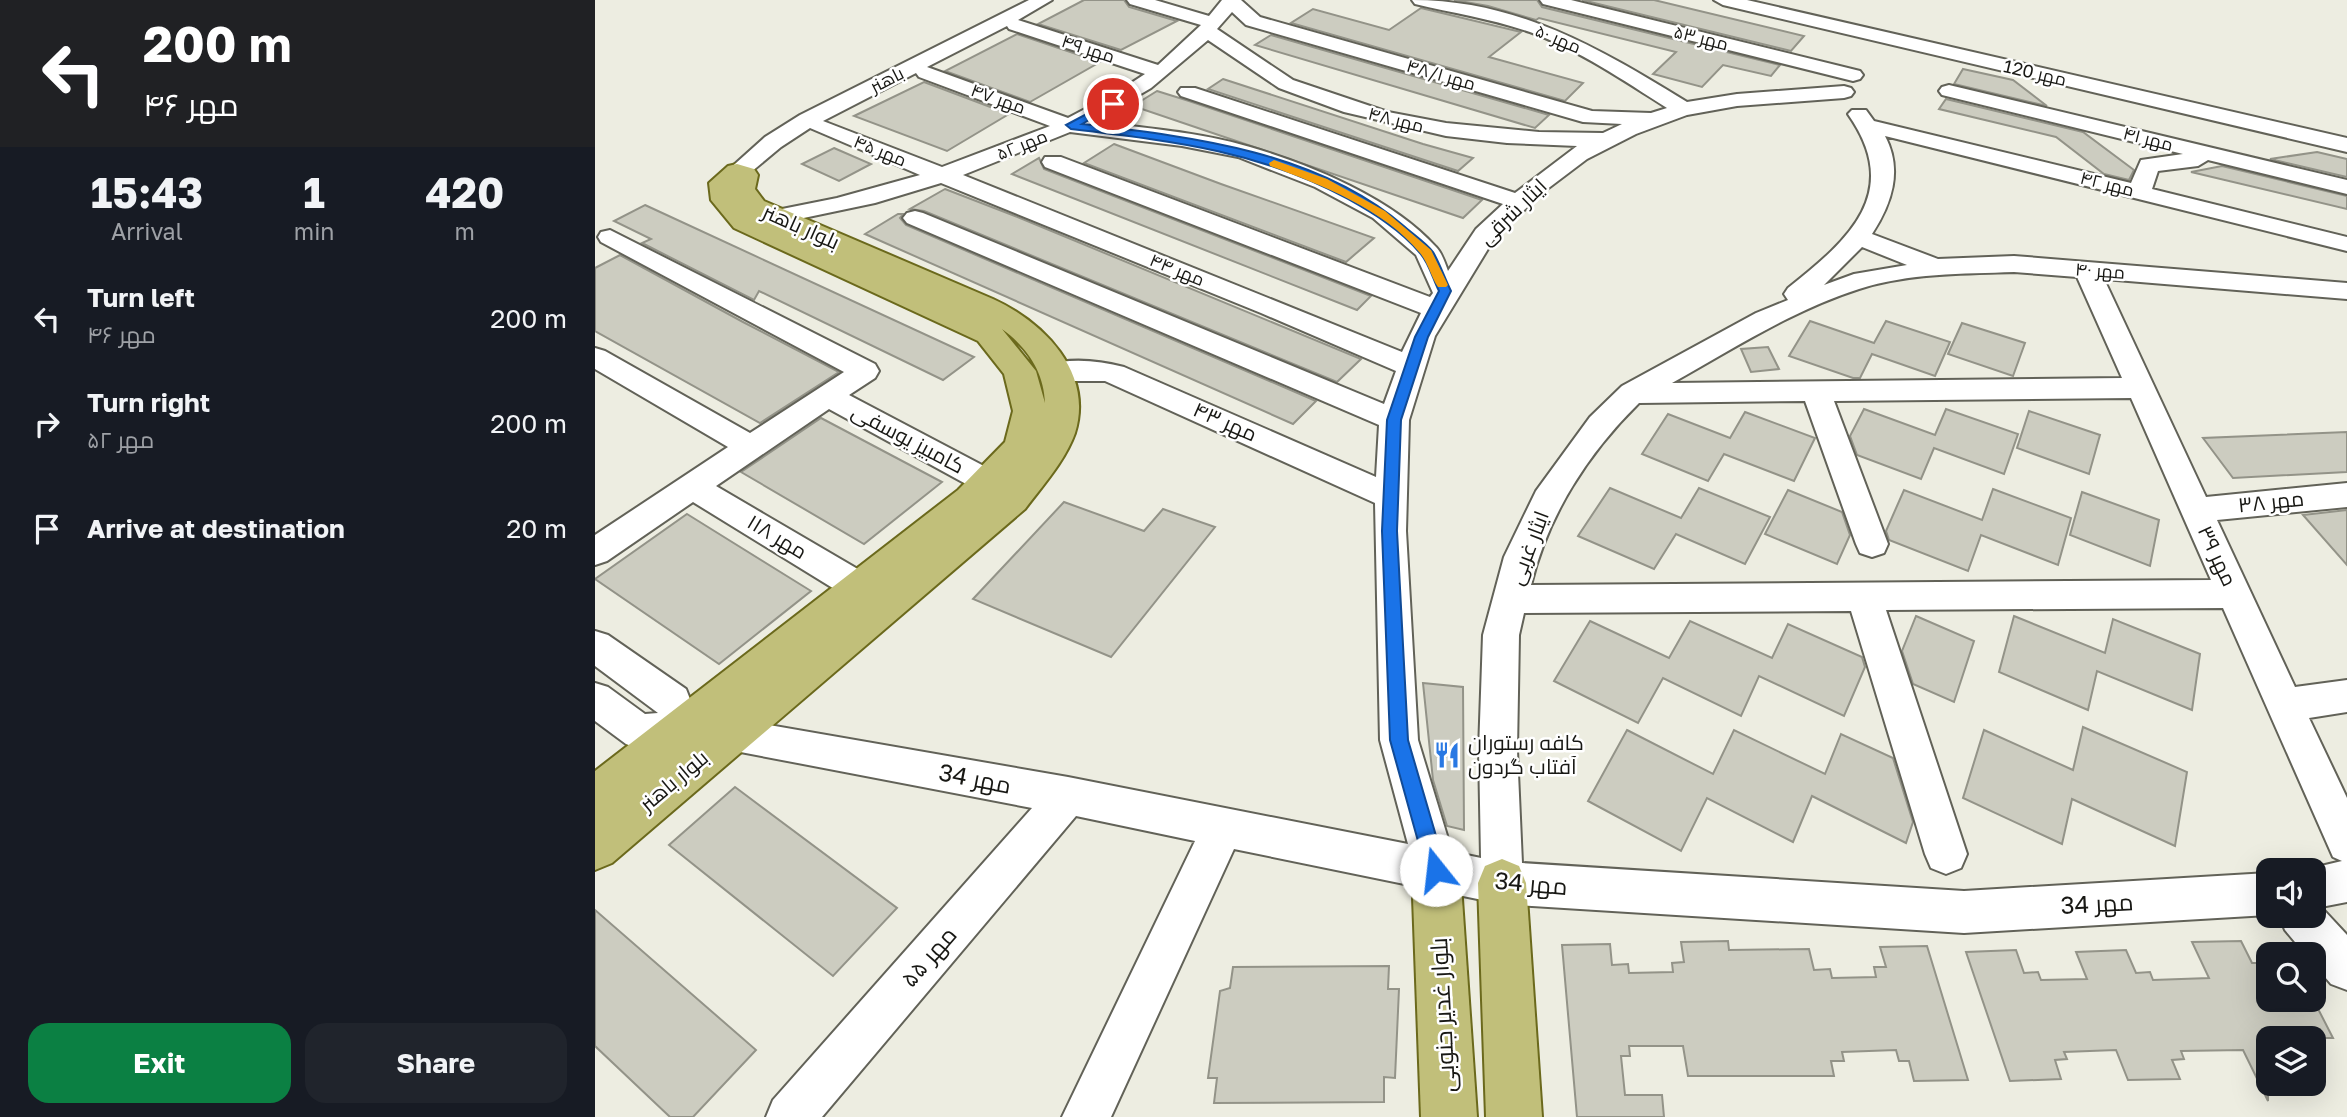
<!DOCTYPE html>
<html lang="en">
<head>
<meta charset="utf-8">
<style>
  body { margin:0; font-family:"Golos Text",Cairo,sans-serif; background:#20242c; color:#f1f3f6; height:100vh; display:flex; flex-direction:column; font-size:26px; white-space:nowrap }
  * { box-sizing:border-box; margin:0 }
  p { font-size:23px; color:#9ea1a6 }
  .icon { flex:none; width:38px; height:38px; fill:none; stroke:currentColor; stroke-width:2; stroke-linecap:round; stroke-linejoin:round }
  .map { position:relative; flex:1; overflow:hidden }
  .panel { display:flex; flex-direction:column; background:#171b24; width:595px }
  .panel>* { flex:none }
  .guide { background:#202124; color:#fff; overflow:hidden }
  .fabs { position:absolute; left:1661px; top:858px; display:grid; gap:14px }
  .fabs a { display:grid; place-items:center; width:70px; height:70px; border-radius:14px; background:#171b24; box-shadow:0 7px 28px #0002; font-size:35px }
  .pin { position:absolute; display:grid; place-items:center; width:60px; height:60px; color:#fff; margin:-30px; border:4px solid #fff; border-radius:50%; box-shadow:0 2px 7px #0007 }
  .me { position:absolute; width:77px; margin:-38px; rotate:344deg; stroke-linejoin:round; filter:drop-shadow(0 0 5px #0008) }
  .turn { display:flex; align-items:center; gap:24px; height:147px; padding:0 28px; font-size:32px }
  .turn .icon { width:91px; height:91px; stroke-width:2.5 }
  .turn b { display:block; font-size:49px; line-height:60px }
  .eta { display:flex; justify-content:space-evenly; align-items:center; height:119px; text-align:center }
  .eta b { font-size:42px; font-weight:700; line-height:49px }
  .primary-button { display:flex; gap:14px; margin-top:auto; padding:14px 28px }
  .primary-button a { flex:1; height:80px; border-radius:21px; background:#0b8043; color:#fff; font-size:28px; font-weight:700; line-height:80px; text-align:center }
  .primary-button a+a { background:#20242c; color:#f1f3f6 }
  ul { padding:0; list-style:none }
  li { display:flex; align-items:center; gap:21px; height:105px; padding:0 28px }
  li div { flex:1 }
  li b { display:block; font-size:26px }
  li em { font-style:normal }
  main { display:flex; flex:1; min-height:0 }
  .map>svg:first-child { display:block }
</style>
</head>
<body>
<main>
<section class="panel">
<div class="guide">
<div class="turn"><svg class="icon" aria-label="left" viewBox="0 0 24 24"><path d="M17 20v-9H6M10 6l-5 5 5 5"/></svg><div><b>200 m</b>مهر ۴۶</div></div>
</div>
<div class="eta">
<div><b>15:43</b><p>Arrival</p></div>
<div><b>1</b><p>min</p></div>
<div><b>420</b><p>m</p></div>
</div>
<ul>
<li><svg class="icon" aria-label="left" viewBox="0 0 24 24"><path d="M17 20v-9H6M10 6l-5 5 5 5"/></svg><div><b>Turn left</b><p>مهر ۴۶</p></div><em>200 m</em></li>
<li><svg class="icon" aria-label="right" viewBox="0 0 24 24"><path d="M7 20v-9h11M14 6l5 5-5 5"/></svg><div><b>Turn right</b><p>مهر ۵۲</p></div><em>200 m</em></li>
<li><svg class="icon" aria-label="arrive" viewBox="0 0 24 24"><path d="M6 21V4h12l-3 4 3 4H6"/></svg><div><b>Arrive at destination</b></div><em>20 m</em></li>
</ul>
<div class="primary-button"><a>Exit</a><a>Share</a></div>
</section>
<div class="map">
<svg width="1752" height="1117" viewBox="0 0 1752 1117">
  <rect width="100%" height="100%" fill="#edede1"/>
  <g fill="#ccccc0" stroke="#939388" stroke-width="2">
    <polygon points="489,0 529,0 534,7 582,21 526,50 443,24"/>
    <polygon points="859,0 942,0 947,7 1185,65 1176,76 1128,65 1107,87 1058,74 1081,52 944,18 941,20 893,6"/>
    <polygon points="987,0 1059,0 1209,36 1196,51"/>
    <polygon points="826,8 926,32 894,57 988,83 970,101 696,23 718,9 794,30"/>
    <polygon points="422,34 505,62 435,102 350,71"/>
    <polygon points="676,35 954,115 940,128 660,45"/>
    <polygon points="1368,69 1418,80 1452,106 1359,84"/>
    <polygon points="628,79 828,144 878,158 863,171 613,89"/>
    <polygon points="329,82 414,114 352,151 259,116"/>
    <polygon points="562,91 594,101 887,200 868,218 538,106"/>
    <polygon points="1351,99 1488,132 1539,170 1534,180 1509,174 1461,137 1344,109"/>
    <polygon points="519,144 626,184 779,238 751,262 489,163"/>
    <polygon points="239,148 276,164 244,181 207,164"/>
    <polygon points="1722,152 1752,159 1752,177 1675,159"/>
    <polygon points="444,158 449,169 776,296 762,310 417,174"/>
    <polygon points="1627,166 1752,196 1752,209 1596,172"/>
    <polygon points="350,189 420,216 766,359 742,382 329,211 315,209"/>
    <polygon points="50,205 379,357 348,380 164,291 159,300 47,243 56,239 19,221"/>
    <polygon points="303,214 308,214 305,218 311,225 721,401 698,424 270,234"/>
    <polygon points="25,255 148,322 244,372 165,423 0,331 0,268"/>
    <polygon points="1215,321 1279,343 1291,321 1355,342 1340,376 1277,354 1265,378 1258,378 1194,356"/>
    <polygon points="1367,323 1430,343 1418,376 1353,354"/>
    <polygon points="1173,347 1184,369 1156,372 1146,349"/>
    <polygon points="1269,409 1340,435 1351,409 1423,434 1409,474 1339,448 1326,479 1262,455 1255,436"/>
    <polygon points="1434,411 1505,435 1494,474 1422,448"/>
    <polygon points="1150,412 1220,438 1199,481 1129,454 1113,481 1047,454 1073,414 1135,438"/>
    <polygon points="226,418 347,482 269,544 146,472"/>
    <polygon points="1752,432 1752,472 1638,478 1608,438"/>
    <polygon points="1015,488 1086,518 1104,488 1175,517 1150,564 1081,534 1059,569 983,536"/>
    <polygon points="1398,489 1476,518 1463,565 1386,535 1373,571 1294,540 1291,531 1309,490 1387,520"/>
    <polygon points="1193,490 1247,512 1255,535 1242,564 1170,534"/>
    <polygon points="1487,492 1564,520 1555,566 1475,535"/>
    <polygon points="469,502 549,531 568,509 620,527 516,657 378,599"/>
    <polygon points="1752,510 1752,565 1708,515"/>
    <polygon points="92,514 216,591 124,664 0,579"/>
    <polygon points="1321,616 1379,641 1359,702 1318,684 1307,651"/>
    <polygon points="1419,616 1510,653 1518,619 1605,654 1597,710 1502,671 1493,710 1404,672"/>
    <polygon points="995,621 1074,658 1095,621 1177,658 1193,624 1267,657 1270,667 1249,716 1164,676 1146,716 1068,678 1043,723 959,681"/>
    <polygon points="828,683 868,687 869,830 852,826 838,780"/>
    <polygon points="1488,727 1592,772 1580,846 1477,799 1467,844 1368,798 1389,730 1478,770"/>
    <polygon points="1032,730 1118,774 1139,730 1230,774 1246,734 1298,758 1318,822 1311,843 1217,796 1198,842 1112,798 1086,851 993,801"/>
    <polygon points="140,787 302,908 238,976 74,845"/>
    <polygon points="0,910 161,1050 98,1117 75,1117 0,1046"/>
    <polygon points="1133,941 1134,950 1214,949 1219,970 1235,969 1237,978 1281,977 1279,967 1291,967 1285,947 1332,946 1373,1080 1319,1081 1314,1061 1304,1061 1301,1050 1247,1052 1249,1061 1236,1061 1239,1076 1093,1076 1088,1046 1034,1046 1035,1056 1026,1056 1030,1095 1067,1095 1069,1117 982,1117 967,945 1015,944 1017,965 1033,964 1034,973 1078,972 1077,963 1089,962 1086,942"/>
    <polygon points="1646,941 1657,963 1673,963 1673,999 1718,999 1738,1038 1673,1038 1673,1101 1648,1050 1586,1051 1589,1059 1577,1060 1585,1079 1533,1080 1521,1050 1469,1052 1472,1059 1460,1060 1466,1079 1415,1081 1371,952 1421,950 1429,973 1443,972 1446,980 1492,979 1481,952 1531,950 1541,973 1555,972 1558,980 1614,978 1597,942"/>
    <polygon points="794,966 793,989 804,989 800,1078 789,1077 789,1102 619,1103 622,1078 613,1078 625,991 635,988 638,967"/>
  </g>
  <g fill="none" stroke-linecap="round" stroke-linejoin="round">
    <g stroke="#626258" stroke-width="4">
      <g id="minor">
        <path d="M434,0H457L423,20L563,65L606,25L535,4L532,0H560L614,16L627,0H646L665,17L997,111L1056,113L1072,108C1028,80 984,50 935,32C897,19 858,13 820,4L817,0C923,0 1004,48 1092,102L1142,94L1249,86L1256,88L1259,92L1256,96L1249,98L1142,106L1092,115L1041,134L992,159L947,193L899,239L840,336L814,420L811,531L823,740L857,852L886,858L884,750L888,635L909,557L941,491L995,417L1027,386L1161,313L1193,300L1189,294L1193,288C1255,239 1308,192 1253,114L1257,110H1271L1279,121L1536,183L1546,160L1588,154L1347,95L1344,91L1347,87L1354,85L1752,180V194L1613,160L1603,166L1563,171L1557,189L1752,237V251L1290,136C1308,170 1297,203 1277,234L1343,259L1419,256L1752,283V299L1509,279L1611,497L1752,483V507L1622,520L1700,687L1752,680V712L1714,718L1752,798V902L1726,907L1752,935V990L1736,984L1718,963V954H1710L1690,930L1684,915H1718V870H1709L1747,861L1738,857L1628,608L1291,610L1372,854L1366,868L1351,874L1336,868L1330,854L1256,611L929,613L924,635L922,750L927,863L1369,891L1673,873V915L1369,933L907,904L639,849L516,1117H467L600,841L481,816L227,1117H171L178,1100L437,808L135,750L87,744L44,749L31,744L0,721V683L13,687L50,714L63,713L0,666V631L13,635L91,689L100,712L473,777L813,844L785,740L780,503L510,381H459L449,379L445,372L449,365C475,358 503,360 529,367L781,477L784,425L312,223L308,218L312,213L320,211L328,213L789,404L801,371L666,313L346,183L280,203L180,224L172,222L168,217L172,212L242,198L325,175L215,128L186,147L150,177H134L131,172L170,137L205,115ZM637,12L651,25L988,122L1027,124L1008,133L944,132L851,123L793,112L698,80L622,29ZM412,26L414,29L550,74L524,91L473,118L332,67ZM613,40L684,88L749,112L851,136L912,143L982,146L920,193L600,88H586L583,92L586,96L908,204L881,229L853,271C850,263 847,253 841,247C798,199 717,165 655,147C604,132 550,128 498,122L556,88ZM321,73L324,77L455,126L347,167L228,121ZM475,132L587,146L643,157L720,187L778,218L821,255L838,293L835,297L466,157H450L447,162L450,167L826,313L807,352L368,175ZM1267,247L1312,265L1259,274L1229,285ZM1419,272L1482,277L1527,378L1077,383C1138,349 1198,310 1264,289C1313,273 1368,274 1419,272ZM1536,398L1616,580L936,585C953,515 993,453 1044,403L1210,401L1261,544L1265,553L1277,557L1289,553L1293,544L1239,401Z"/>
        <polygon points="945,0 976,0 1265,71 1268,75 1265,79 1258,81 948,4"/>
        <polygon points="1119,0 1152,0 1752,138 1752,152 1128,5"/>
        <polygon points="15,230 280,364 284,371 280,378 254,395 404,474 409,482 404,490 393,494 382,490 234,409 121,486 278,578 283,588 278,598 266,602 254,598 98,502 12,561 0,565 0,535 133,447 0,369 0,348 10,351 155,433 249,372 6,242 3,237 6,232"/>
      </g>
    </g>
    <g stroke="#6b691c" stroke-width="4">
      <g id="major">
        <path d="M142,164L159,169L163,175L160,189L169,201L398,299C448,322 499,372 480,433C470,461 448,485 430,509L17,863L0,870V771L363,490L410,442L418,411L409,374L383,341L139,228L116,200L114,183L133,166ZM407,329C432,347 449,372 450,403L441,371Z"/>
        <polygon points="841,846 858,853 865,870 882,1117 826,1117 817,870 824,853"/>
        <polygon points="907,859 924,866 931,883 947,1117 891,1117 883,883 890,866"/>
      </g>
    </g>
    <use href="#minor" fill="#fff" fill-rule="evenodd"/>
    <use href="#major" fill="#c1bf7a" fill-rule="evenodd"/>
  </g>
  <path fill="#1a73e8" stroke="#114b97" stroke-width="2" d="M514,102L523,104L487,124C598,137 722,151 810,227C819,235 831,243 838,252C845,264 850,279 856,291L833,337L806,420L802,531L813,740L851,870L848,877L841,880L834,877L831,870L795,740L787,531L792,420L820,337L844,291C838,279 834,263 825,253C806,230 778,213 753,199C663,150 576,141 476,129L471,125Z"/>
  <path fill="#f59e0b" d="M679,160L732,179L790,211L836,250L853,285L851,287H843C836,277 833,262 825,253C789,209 727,185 675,166L674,163Z"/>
  <defs>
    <g id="restaurant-bare" transform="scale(2.1)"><path d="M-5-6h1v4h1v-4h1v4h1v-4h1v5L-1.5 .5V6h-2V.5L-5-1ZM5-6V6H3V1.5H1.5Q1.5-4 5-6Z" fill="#2978e3" stroke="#fff" stroke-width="2.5" paint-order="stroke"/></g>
  </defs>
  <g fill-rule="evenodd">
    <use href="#restaurant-bare" x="852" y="755"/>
  </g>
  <g text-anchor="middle" stroke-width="5" stroke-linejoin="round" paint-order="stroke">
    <g font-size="18" fill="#181814" stroke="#fff">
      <text transform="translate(1106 38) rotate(14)" y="6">مهر ۵۳</text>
      <text transform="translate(963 39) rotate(23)" y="6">مهر ۵۰</text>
      <text transform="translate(493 49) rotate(18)" y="6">مهر ۴۹</text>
      <text transform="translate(1440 73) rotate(13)" y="6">مهر 120</text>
      <text transform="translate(846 75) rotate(16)" y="6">مهر ۴۸/۱</text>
      <text transform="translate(292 80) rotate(-27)" y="6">باهنر</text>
      <text transform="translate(403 99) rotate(20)" y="6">مهر ۴۷</text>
      <text transform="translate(801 120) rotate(14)" y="6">مهر ۴۸</text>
      <text transform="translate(1553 139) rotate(14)" y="6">مهر ۴۱</text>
      <text transform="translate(427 145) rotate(-22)" y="6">مهر ۵۲</text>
      <text transform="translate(285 151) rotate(22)" y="6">مهر ۴۵</text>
      <text transform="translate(1512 184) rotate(14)" y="6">مهر ۴۲</text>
      <text transform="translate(582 270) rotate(22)" y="6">مهر ۴۴</text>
      <text transform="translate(1505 271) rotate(4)" y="6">مهر ۴۰</text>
    </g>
    <g font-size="21" fill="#181814" stroke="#fff">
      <text transform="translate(918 212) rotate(-44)" y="7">ایثار شرقی</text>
      <text transform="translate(206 227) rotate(24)" y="7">بلوار باهنر</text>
      <text transform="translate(630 422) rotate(24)" y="7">مهر ۴۳</text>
      <text transform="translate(313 439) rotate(28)" y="7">کامبیز یوسفی</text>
      <text transform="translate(1676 502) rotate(-6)" y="7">مهر ۳۸</text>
      <text transform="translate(182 537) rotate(31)" y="7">مهر ۱۱۸</text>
      <text transform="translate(934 548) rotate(-69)" y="7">ایثار غربی</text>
      <text transform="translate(1622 556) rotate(65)" y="7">مهر ۳۹</text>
      <text transform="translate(79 781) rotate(-40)" y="7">بلوار باهنر</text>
    </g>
    <g font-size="21" fill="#181814" stroke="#fff" text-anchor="start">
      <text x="873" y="750">کافه رستوران<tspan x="873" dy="24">آفتاب گردون</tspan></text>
    </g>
    <g font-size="24" fill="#181814" stroke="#fff">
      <text transform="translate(380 779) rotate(11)" y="8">مهر 34</text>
      <text transform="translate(936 884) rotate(5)" y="8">مهر 34</text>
      <text transform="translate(1502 904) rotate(-3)" y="8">مهر 34</text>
      <text transform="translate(334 957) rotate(-49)" y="8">مهر ۵۵</text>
      <text transform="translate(848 1015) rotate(-93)" y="8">بلوار غدیر جنوبی</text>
    </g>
  </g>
</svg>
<div class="fabs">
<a><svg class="icon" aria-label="sound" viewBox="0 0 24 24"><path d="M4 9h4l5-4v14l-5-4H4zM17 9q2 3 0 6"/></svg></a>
<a><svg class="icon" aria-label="search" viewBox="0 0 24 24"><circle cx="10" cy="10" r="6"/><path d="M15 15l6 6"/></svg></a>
<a><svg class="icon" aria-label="layers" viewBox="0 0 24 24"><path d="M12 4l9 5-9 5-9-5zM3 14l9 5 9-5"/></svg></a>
</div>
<div class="pin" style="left:518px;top:104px;background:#d93025"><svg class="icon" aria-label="arrive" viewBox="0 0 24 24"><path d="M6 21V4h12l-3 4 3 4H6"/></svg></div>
<svg class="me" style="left:841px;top:870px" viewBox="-20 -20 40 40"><circle r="19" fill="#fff"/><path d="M0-13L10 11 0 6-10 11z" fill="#1a73e8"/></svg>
</div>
</main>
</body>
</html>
